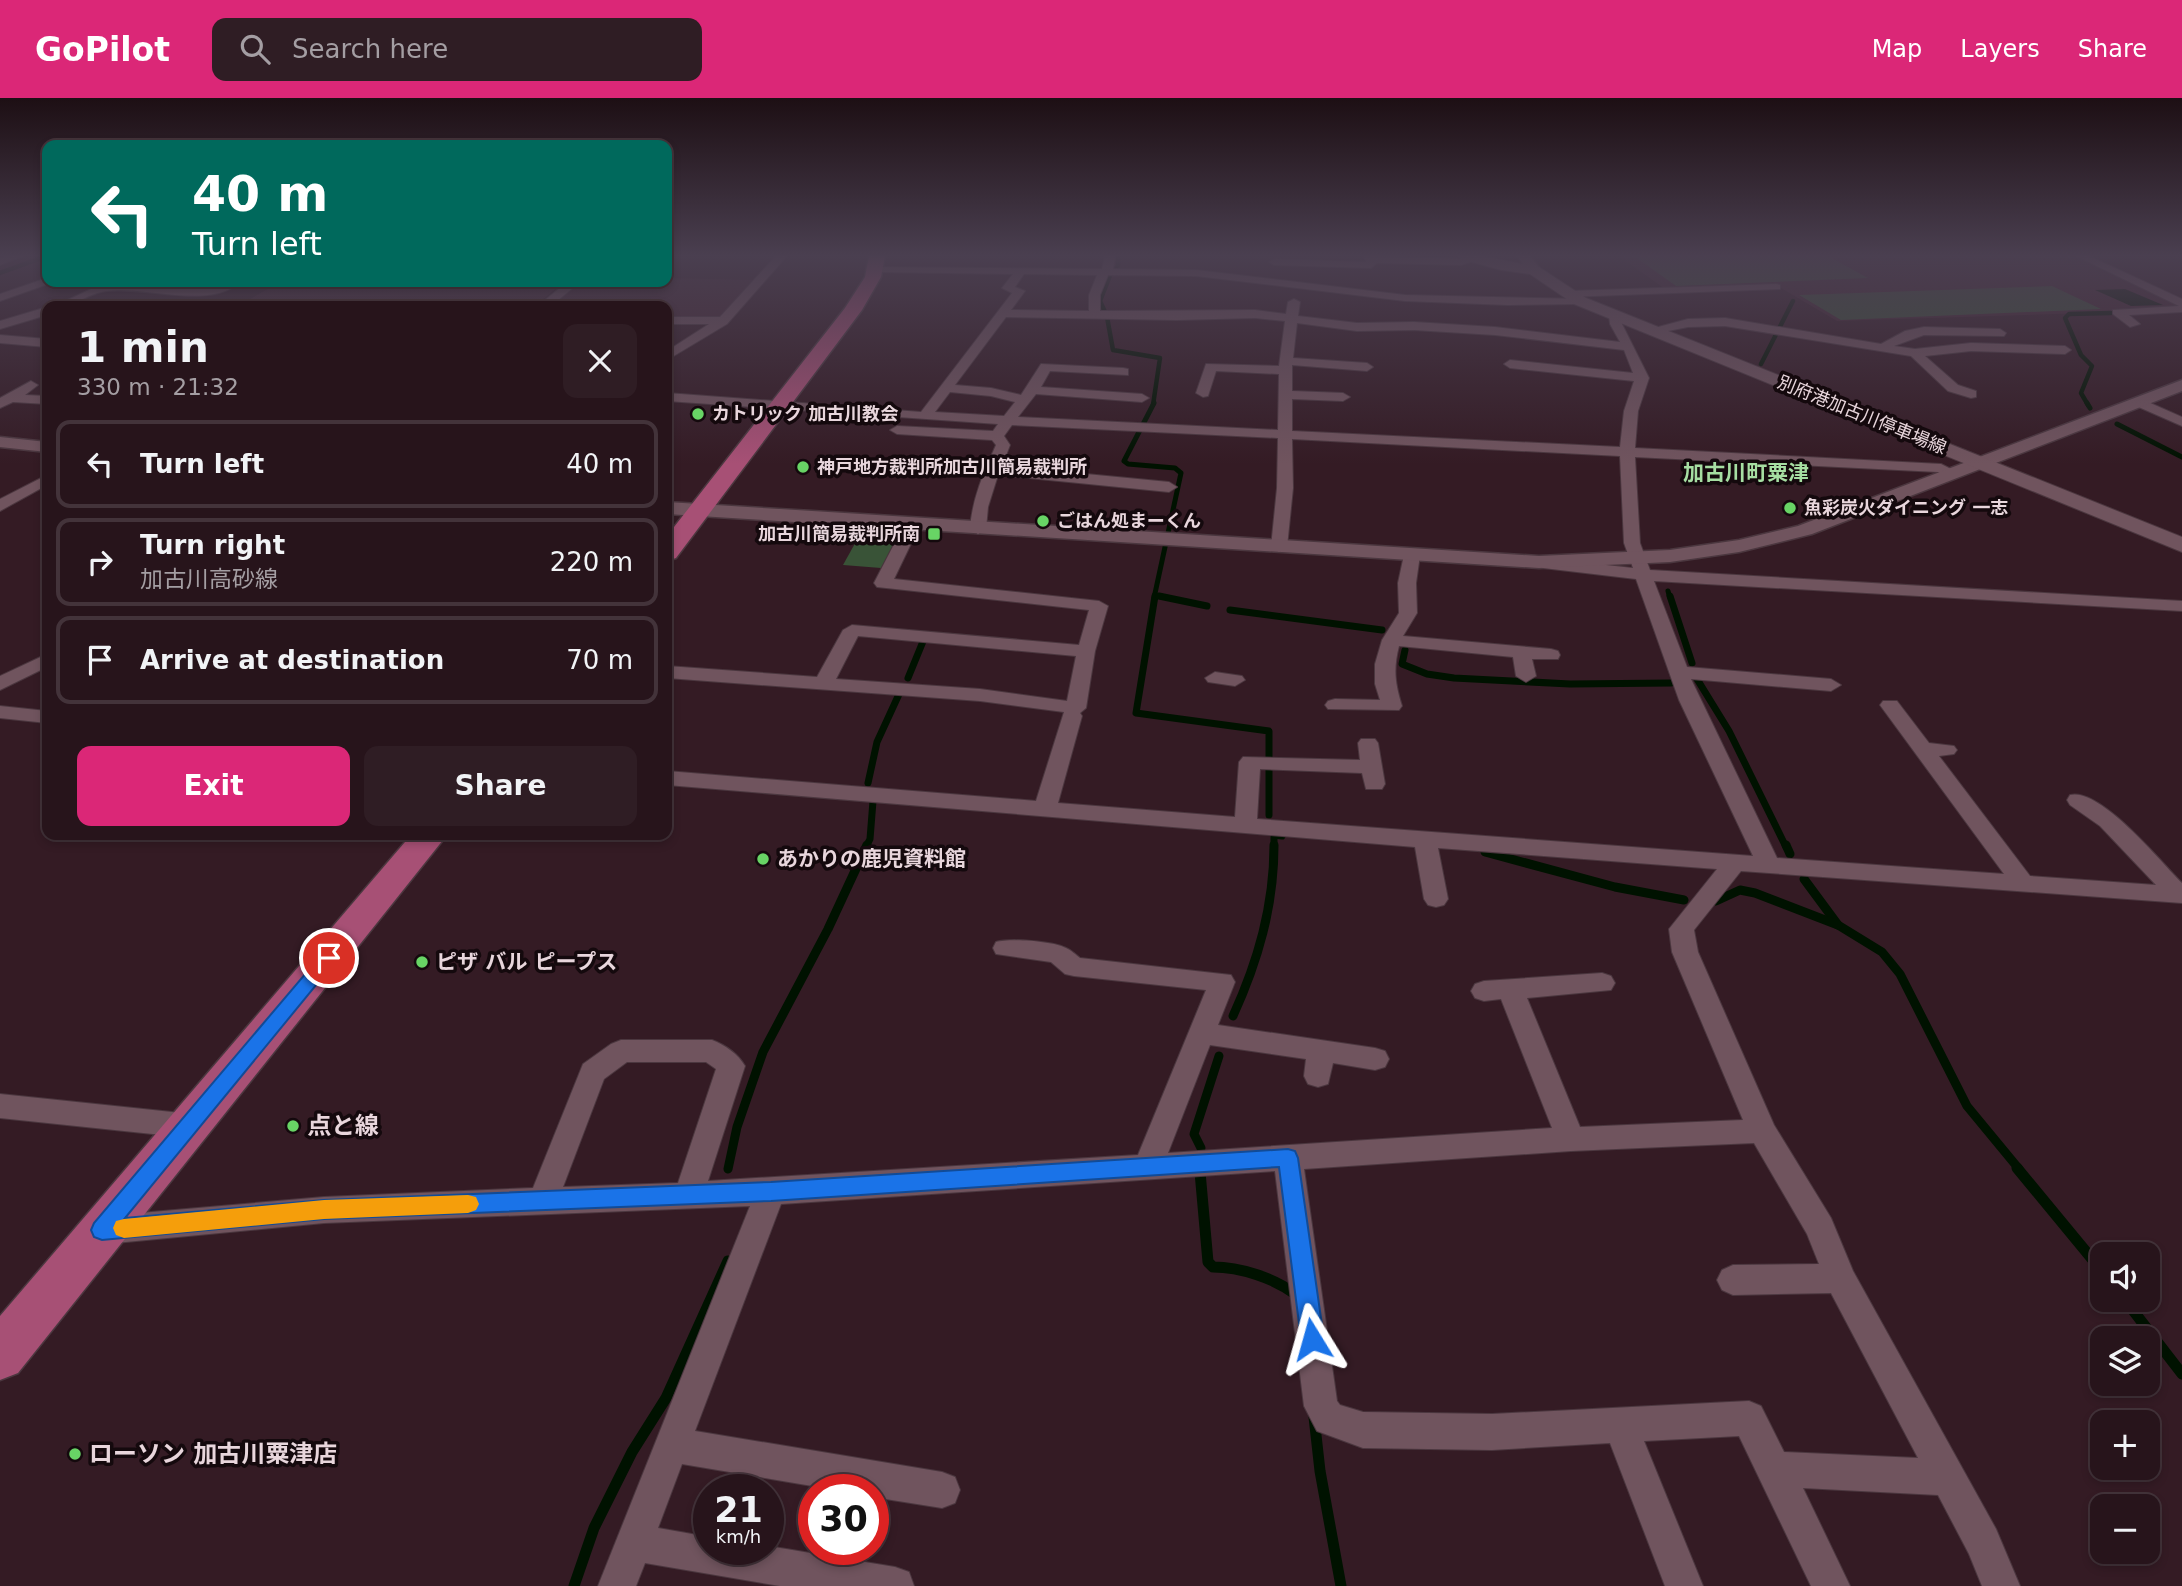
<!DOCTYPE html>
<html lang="en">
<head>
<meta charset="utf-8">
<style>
  body { margin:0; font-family:"DejaVu Sans","Noto Sans JP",sans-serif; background:#2f1d24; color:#f1f3f6; height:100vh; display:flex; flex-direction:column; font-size:26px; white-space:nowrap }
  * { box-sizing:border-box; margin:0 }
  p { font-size:23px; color:#a49ea3 }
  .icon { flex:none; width:38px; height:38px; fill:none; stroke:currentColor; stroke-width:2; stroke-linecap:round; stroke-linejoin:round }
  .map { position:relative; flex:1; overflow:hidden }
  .sheet { position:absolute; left:42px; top:203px; width:630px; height:539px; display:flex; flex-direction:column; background:#27141b; border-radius:14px; box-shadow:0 4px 10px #0003,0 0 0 2px #43333a }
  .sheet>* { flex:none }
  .guide { position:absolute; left:42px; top:42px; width:630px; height:147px; border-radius:14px; box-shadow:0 4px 10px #0003,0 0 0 2px #43333a; background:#00695c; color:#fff; overflow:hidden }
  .fabs { position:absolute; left:2090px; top:1144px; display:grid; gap:14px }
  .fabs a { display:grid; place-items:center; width:70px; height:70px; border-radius:14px; background:#27141b; box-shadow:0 4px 10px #0003,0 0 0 2px #43333a; font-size:35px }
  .speed { position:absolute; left:693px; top:1376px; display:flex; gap:14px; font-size:35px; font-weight:700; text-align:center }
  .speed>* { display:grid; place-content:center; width:91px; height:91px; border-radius:50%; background:#27141b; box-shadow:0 4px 10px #0003,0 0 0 2px #43333a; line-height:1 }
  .speed small { font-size:18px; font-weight:400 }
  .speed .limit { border:10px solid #d22; background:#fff; color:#111 }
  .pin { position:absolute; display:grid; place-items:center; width:60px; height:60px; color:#fff; margin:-30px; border:4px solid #fff; border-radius:50%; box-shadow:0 2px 7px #0007 }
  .me { position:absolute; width:77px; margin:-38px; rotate:352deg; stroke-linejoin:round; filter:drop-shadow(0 0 5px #0008) }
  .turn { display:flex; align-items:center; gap:24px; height:147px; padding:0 35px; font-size:32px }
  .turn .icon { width:91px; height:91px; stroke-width:2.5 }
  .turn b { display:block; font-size:49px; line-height:60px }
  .round { display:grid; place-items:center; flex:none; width:74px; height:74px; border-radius:14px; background:#2f1d24 }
  .head { display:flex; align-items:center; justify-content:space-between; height:119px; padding:0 35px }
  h1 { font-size:42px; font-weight:600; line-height:52px }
  .cta { display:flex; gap:14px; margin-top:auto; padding:14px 35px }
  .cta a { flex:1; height:80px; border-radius:14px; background:#db2777; color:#fff; font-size:28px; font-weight:600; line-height:80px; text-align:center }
  .cta a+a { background:#2f1d24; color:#f1f3f6 }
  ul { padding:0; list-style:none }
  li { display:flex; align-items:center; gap:21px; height:88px; margin:0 14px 10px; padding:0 21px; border:4px solid #43333a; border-radius:14px }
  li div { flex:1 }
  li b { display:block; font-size:26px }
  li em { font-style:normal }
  header { display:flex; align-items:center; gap:42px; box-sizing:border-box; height:98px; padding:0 35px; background:#db2777; color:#fff }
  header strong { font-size:33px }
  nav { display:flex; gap:38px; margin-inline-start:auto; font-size:24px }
  .search { width:490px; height:63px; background:#2f1d24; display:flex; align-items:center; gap:18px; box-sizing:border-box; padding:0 24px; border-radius:14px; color:#a49ea3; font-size:26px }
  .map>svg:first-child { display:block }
</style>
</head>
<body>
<header>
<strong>GoPilot</strong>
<div class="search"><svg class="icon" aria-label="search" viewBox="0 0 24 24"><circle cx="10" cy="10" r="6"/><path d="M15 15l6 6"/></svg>Search here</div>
<nav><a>Map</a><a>Layers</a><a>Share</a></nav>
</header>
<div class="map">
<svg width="2182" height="1488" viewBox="0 0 2182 1488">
  <rect width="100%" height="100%" fill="#341b24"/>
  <g fill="#432430">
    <polygon points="1619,158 2076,158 2182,208 2177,212 1837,223 1776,187 1665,191"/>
    <polygon points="667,180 757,182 723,218 715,221 667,219 667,208 552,208 574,190 648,190 655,184 667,184"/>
    <polygon points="280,184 564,184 535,208 238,208"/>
  </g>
  <g fill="#395337">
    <polygon points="1634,158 1828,158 1868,180 1676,188"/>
    <polygon points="2052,188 2101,211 1841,222 1799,197"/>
    <polygon points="863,431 899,435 881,470 843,467"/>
  </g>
  <polygon fill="#001200" points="2125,191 2163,207 2131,208 2095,192"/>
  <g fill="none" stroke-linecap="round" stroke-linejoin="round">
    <g stroke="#001200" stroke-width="4.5">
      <polyline points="0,175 47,158"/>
      <polyline points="1105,214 1100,203 1111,175 1118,168 1118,158"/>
      <polyline points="1107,219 1113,252 1160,260 1153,307"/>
      <polyline points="1761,266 1793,203"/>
      <polyline points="2088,307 2081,295 2092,268 2081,257 2065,220 2069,216 2111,215"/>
    </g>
    <g stroke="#001200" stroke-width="5">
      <polyline points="1154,305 1124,363 1128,366 1175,370 1181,375 1154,500"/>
      <polyline points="2087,305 2090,310"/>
      <polyline points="2117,326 2182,359"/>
      <polyline points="1668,493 1670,500"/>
      <polyline points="1155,497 1168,500"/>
    </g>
    <g stroke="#001200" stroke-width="7">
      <polyline points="1155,498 1136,615 1269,633 1269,717"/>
      <polyline points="1159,498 1207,508"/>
      <polyline points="1670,498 1692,565"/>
      <polyline points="1230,512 1382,532"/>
      <polyline points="1405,552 1402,566 1427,576 1454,580 1570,586 1671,585"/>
      <polyline points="908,580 924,541"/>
      <polyline points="1697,581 1729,633 1786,749"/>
      <polyline points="868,685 877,644 900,594"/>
      <polyline points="866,749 870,741 873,703"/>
      <polyline points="1274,749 1274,737 1282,738"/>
    </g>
    <g stroke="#001200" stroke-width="9">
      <polyline points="1786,747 1790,756"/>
      <polyline points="1485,754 1615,789 1684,802"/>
      <polyline points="1804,781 1838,827 1882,854 1900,876 1967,1008 2019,1071"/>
      <polyline points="1716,803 1740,792 1755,795 1838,827"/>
      <path d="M1233,918C1258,863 1274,808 1274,747"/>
      <polyline points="1201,1050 1194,1036 1219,958"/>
      <polyline points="728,1071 737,1029 763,954 828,831 867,747"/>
    </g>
    <g stroke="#001200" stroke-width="11">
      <polyline points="2017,1070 2102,1173"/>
      <path d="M1200,1074L1208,1164L1213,1169C1240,1169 1274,1180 1295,1196"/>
      <polyline points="2125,1202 2182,1276"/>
      <polyline points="1314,1319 1320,1373 1341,1488"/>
      <polyline points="574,1488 594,1430 632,1354 666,1300 728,1163"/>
    </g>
    <g stroke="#4b373f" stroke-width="2">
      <g id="minor">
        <polygon points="8,158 23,158 0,167 0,160"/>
        <polygon points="776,158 787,158 727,226 667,262 667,253 709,226 667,226 667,219 720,219"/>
        <path d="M1105,158H1115L1113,171L1196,172L1405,197L1584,201L1586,203L1580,206L1508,207L1405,203L1196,178L1108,177L1100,197V213L1255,212L1286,216L1288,204L1294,201L1300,204L1298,218L1357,225L1414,224L1495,229L1620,244L1610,226L1609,217L1615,213L1621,217L1622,226L1649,280L1638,313L1635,350L1941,366L1961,376L1953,381L1938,374L1635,359L1640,445L1650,472L2182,503V513L1654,483L1687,569L1831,581L1841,587L1831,593L1691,581L1777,760L2004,776L1880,607L1883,603H1897L1929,645L1954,648L1957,652L1954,656L1939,658L2030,778L2156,787L2100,728L2070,707L2067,702L2070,697C2100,689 2161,764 2182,785V805L1741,773L1694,832L1698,854L1774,1027L1831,1120L1853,1173L1996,1431L2020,1488H1982L1969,1456L1938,1397L1803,1390L1850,1488H1811L1739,1338L1644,1343L1703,1488H1665L1610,1345L1492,1352L1363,1350L1317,1333L1304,1308L1275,1073L781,1106L695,1333L942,1374L955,1379L960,1392L955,1405L942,1410L873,1399V1391H830L682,1366L658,1430L709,1439V1451H768V1448L895,1469L909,1474L914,1488H780L645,1465L636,1488H598L750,1108L324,1125L105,1146L94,1142L90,1132L94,1122L105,1118L324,1099L533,1090L583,966L611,946L621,942H712C725,947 738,956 745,968L708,1083L1138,1057L1206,892L1074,878L1065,876L1051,864L996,856L993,850L996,844C1010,840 1053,843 1066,850C1071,852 1076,857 1080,860L1231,877L1235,884L1218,927L1375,950L1385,953L1389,961L1385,969L1375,972L1333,965L1328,986L1318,989L1308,986L1304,978L1306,961L1210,947L1168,1055L1552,1030L1501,901L1484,903L1475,900L1471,893L1475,886L1484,883L1602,875L1611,878L1615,885L1611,892L1527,900L1580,1029L1743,1022L1672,854L1669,831L1717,771L1438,750L1448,801L1444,807L1436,809L1428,807L1424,801L1415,749L667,687V673L1036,703L1064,614L980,603L667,580V568L817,579L843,532L852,527L1079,547L1089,512L877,489L874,485L904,427L912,422L920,427L894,481L1099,503L1108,508L1095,553L1086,610L1080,615L1082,618L1058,705L1235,719L1239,664L1243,659L1360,662L1358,645L1361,641H1375L1378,645L1385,686L1382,691H1366L1362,675L1260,671L1257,721L1753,758L1679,602L1636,481L1543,470L1535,465L1543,460L1633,470L1624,445L1620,358L1292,341L1293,390L1287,449L1279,454L1271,449L1277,390L1278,340L1012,327L1004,338L1010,347L1002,368L1169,384L1177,389L1169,394L998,377L988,409L986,431L978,436L970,431C972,401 984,374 996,347L992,342L897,336L890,332L897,328L993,333L998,326L667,303V295L921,314L1012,195L1002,190L1013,176L876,174L871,171L872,169L1102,171ZM1024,176L1097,177L1089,197V213L1011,212L1025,193L1015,189ZM1006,219L1177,222L1255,220L1285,223L1279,268L1206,266L1196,295L1203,299L1208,298L1216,273L1279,276L1278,332L1018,319L1036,296L1142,304L1149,300L1142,296L1041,289L1050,273L1128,277V271L1123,270L1041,266L1021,297L991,290L955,287ZM1297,225L1357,233L1414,232L1495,237L1624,252L1633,275L1510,262L1504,266L1510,270L1634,283L1624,313L1620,349L1292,333V301L1343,303L1350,299L1343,295L1292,293V267L1367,273L1373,269L1367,265L1293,260ZM950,294L991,298L1015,304L1004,318L935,314ZM858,538L1076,558L1067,603L980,591L836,581ZM627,964H706L716,971L678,1085L563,1089L604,981ZM1754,1045L1807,1136L1819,1166L1733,1167L1722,1172L1717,1182L1722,1192L1733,1197L1831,1195L1918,1360L1784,1354L1761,1308L1749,1303L1492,1316L1363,1314L1340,1307L1337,1303L1304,1071L1571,1053Z"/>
        <polygon points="1364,158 1461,161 1475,158 1480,161 1461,167 1377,165 1371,170 1274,167 1269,164 1274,161 1366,164"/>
        <polygon points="2076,158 2089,158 2182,201 2182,214 2129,217 2140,226 2130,229 2113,216 2113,212 2179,208"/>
        <polygon points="47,180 47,184 51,185 0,203 0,196"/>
        <path d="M106,184L212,191L227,184H241C208,212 147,188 107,193C88,195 75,209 55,208Z"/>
        <polygon points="567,184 580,184 551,208 538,208"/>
        <polygon points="1776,186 1780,187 1780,191 1568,199 1562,196 1568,193"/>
        <polygon points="47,209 47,217 0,231 0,223"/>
        <polygon points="1725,220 1881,246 1905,233 1924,229 2000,231 2006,235 2004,238 1924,237 1894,248 1915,251 1971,245 2065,248 2071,252 2065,256 1971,253 1925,258 1958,287 1976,293 1976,299 1971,300 1948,293 1911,258 1725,228 1688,229 1653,236 1647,232 1688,221"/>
        <polygon points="0,237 47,241 47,249 0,245"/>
        <polygon points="31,283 38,287 25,297 47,298 47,306 13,304 0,310 0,300"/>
        <polygon points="2139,300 2182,319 2182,328 2134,307 2134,301"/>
        <polygon points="47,377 47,387 0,413 0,401"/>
        <path d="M1412,452L1420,457L1416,485L1417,515L1403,538L1551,551L1558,553L1560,557L1558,561H1532L1536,578L1526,584L1516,578L1513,559L1399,548C1393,571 1395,586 1402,608L1399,612L1328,611L1325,607L1328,603L1335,601L1380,602L1375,586V566L1382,542L1399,515L1398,485L1404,457Z"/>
        <polygon points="47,556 47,569 0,592 0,578"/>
        <polygon points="1215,574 1242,578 1245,582 1235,588 1208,584 1205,580"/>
        <polygon points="0,608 47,613 47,625 0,620"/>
        <polygon points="0,996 191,1016 201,1020 205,1028 201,1036 191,1040 0,1020"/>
      </g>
    </g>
    <g stroke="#4b373f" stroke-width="3">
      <g id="tertiary">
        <polygon points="1517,158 1530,158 1541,172 1539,175 1529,175"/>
        <polygon points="2182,282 2182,293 1812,436 1739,454 1670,464 1539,470 667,416 667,404 1539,458 1670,452 1739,442 1798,428"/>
        <polygon points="0,339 47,344 47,354 0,349"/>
      </g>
    </g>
    <g stroke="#4b373f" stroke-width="2">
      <polygon id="secondary" points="1459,158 1481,158 1539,169 1586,200 2182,439 2182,454 1574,206 1530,176 1501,172 1461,161"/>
    </g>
    <g stroke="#4b373f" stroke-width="3">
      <g id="primary">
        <polygon points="869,158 885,158 881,179 862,212 676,460 667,463 667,438 845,210 865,179"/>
        <polygon points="411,737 447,737 18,1275 0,1282 0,1218"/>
      </g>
    </g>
    <use href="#minor" fill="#70545e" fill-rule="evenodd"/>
    <use href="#tertiary" fill="#70545e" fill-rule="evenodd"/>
    <use href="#secondary" fill="#70545e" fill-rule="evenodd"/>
    <use href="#primary" fill="#a75075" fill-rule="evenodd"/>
  </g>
  <linearGradient id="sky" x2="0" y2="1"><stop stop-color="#1d0f14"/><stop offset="0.43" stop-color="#4a3f50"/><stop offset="1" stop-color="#4a3f50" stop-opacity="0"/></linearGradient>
  <rect width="2182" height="366" fill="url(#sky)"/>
  <polygon fill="#1a73e8" stroke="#114b97" stroke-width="2" points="329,853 335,855 338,860 335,864 125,1120 324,1102 771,1084 1288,1051 1295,1053 1298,1060 1324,1241 1321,1249 1312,1252 1304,1249 1301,1241 1279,1069 771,1103 324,1121 102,1142 94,1139 91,1132 94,1125 323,855"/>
  <polygon fill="#f59e0b" points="468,1097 476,1099 479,1106 476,1112 468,1115 324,1121 124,1140 116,1137 113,1130 116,1123 124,1121 324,1102"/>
  <g fill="#68d465" stroke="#14090d" stroke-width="2.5">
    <circle cx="698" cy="316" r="7"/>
    <circle cx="803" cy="369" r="7"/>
    <circle cx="1790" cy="410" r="7"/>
    <circle cx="1043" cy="423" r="7"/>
    <rect x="927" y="429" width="14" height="14" rx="3.5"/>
    <circle cx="763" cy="761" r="7"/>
    <circle cx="422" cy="864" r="7"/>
    <circle cx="293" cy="1028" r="7"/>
    <circle cx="75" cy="1356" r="7"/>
  </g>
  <g text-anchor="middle" stroke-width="7" stroke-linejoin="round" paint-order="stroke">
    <g font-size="18" font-weight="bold" fill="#e8d6dc" stroke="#14090d" text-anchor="start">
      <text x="712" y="322">カトリック 加古川教会</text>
      <text x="817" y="375">神戸地方裁判所加古川簡易裁判所</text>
      <text x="1804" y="416">魚彩炭火ダイニング 一志</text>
      <text x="1057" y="429">ごはん処まーくん</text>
      <text x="920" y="442" text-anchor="end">加古川簡易裁判所南</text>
    </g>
    <g font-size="18" fill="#e8d6dc" stroke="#14090d">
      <text transform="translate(1862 317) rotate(22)" y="6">別府港加古川停車場線</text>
    </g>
    <g font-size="21" font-weight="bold" fill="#a6dea2" stroke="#14090d">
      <text x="1746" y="382">加古川町粟津</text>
    </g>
    <g font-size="21" font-weight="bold" fill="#e8d6dc" stroke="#14090d" text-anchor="start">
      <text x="777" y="768">あかりの鹿児資料館</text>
      <text x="436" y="871">ピザ バル ピープス</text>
    </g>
    <g font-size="24" font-weight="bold" fill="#e8d6dc" stroke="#14090d" text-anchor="start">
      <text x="307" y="1036">点と線</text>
      <text x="89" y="1364">ローソン 加古川粟津店</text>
    </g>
  </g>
</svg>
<div class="fabs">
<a><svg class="icon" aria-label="sound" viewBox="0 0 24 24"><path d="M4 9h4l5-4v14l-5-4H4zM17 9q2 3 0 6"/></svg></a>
<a><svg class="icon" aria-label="layers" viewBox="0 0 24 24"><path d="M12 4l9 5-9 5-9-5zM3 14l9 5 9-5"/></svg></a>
<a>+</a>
<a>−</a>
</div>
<div class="speed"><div>21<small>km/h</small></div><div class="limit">30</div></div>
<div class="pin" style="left:329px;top:860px;background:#d93025"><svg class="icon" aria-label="arrive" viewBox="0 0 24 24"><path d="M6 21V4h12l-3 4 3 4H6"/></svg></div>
<svg class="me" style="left:1312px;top:1241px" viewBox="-20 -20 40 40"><path d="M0-17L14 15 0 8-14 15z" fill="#1a73e8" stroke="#fff" stroke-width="4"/></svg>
<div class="guide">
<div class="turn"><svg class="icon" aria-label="left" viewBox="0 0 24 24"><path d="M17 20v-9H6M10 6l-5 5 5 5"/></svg><div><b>40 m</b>Turn left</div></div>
</div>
<section class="sheet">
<div class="head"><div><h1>1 min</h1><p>330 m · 21:32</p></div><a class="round"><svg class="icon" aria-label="close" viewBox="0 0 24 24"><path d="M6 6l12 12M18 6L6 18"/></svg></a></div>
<ul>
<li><svg class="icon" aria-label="left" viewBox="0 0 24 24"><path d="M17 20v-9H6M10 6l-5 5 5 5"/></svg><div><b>Turn left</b></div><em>40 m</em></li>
<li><svg class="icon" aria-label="right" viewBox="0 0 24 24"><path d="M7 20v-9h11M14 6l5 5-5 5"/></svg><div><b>Turn right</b><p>加古川高砂線</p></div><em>220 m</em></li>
<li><svg class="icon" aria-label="arrive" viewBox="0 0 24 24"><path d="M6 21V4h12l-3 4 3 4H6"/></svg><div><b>Arrive at destination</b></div><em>70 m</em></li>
</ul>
<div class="cta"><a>Exit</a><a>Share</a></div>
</section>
</div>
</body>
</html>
